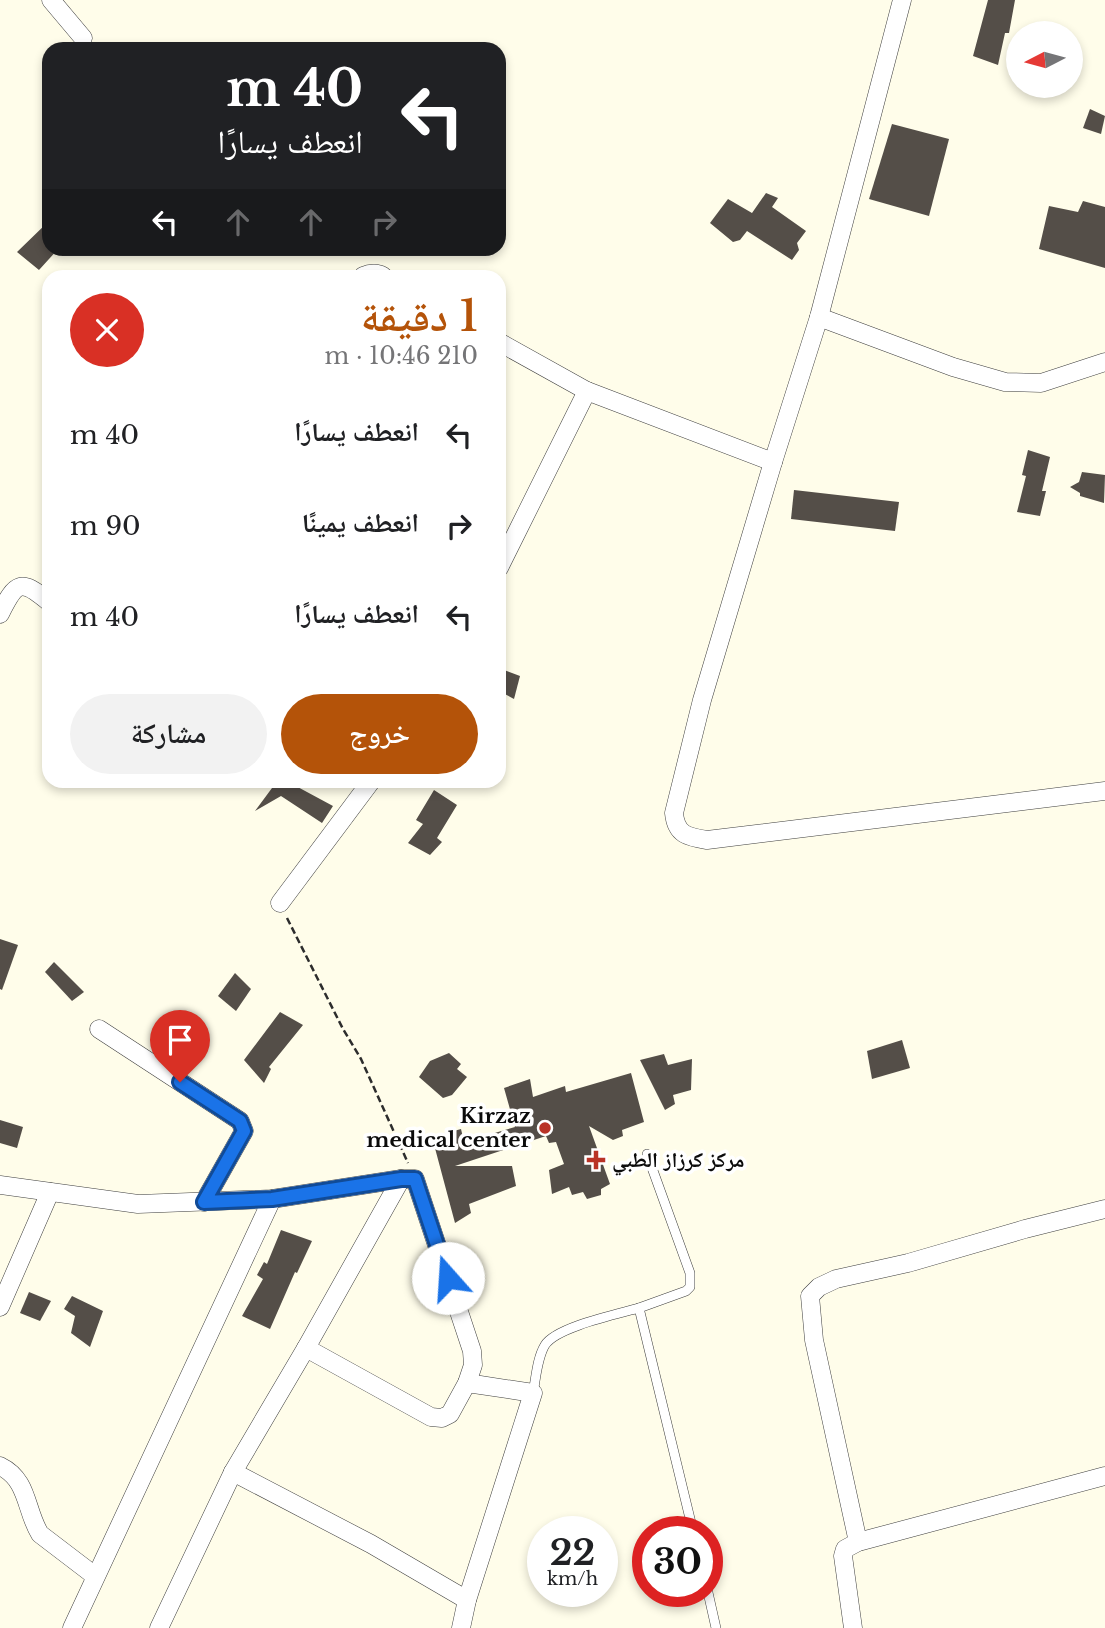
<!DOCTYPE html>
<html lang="ar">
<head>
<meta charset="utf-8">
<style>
  body { margin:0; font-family:"Libre Baskerville","Noto Naskh Arabic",serif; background:#f2f2f2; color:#202124; direction:rtl; height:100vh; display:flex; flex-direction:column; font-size:26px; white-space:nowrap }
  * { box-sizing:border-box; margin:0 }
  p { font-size:23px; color:#757577 }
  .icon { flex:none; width:38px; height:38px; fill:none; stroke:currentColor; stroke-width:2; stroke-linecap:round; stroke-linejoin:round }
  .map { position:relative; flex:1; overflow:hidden; direction:ltr }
  .side { position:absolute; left:42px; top:270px; width:464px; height:518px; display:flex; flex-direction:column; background:#fff; border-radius:21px; box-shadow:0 4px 10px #0003; direction:rtl }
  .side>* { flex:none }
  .top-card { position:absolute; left:42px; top:42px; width:464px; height:214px; border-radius:21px; box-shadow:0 4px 10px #0003; direction:rtl; background:#202124; color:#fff; overflow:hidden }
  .needle { width:46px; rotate:264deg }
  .tools { position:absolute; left:1006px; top:21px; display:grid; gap:14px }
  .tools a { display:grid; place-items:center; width:77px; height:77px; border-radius:50%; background:#fff; box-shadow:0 4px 10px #0003; font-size:35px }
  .speed { position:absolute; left:527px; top:1516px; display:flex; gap:14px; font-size:35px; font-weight:700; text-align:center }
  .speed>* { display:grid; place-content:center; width:91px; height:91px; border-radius:50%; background:#fff; box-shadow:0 4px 10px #0003; line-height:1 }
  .speed small { font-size:18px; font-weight:400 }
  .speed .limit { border:10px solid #d22; background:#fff; color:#111 }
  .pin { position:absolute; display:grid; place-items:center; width:60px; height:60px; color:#fff; margin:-72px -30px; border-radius:50% 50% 50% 0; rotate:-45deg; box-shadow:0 0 7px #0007 }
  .pin .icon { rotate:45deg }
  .me { position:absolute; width:77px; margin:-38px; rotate:341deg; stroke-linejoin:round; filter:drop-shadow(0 0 5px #0008) }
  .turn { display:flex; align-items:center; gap:24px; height:147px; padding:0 28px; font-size:32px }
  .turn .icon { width:91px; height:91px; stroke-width:2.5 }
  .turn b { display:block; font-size:49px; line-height:60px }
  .lanes { display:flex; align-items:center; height:66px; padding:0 28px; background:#0003; justify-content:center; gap:35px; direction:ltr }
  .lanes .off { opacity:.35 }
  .round { display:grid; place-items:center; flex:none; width:74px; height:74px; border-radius:37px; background:#f2f2f2 }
  .overview { display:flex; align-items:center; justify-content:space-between; height:119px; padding:0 28px }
  h1 { font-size:42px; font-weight:600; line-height:52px; color:#b45309 }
  .primary-button { display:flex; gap:14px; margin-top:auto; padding:14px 28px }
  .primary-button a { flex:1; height:80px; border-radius:42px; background:#b45309; color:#fff; font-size:28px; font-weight:600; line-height:80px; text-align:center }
  .primary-button a+a { background:#f2f2f2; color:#202124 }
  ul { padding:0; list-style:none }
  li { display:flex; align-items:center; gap:21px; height:91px; padding:0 28px }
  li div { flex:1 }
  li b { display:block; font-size:26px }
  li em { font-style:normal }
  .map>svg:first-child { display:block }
</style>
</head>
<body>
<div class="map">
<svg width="1105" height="1628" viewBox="0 0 1105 1628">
  <rect width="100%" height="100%" fill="#fffdea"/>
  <g fill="#544e48">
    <polygon points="988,0 1015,0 1009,33 1005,33 998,65 973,56"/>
    <polygon points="1090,109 1105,116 1101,134 1083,128"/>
    <polygon points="892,124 949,139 929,216 869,199"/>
    <polygon points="766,193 778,198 772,207 806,231 797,243 799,250 792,260 747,231 740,240 733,242 710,223 728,199 752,213"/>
    <polygon points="1083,201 1105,207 1105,268 1039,249 1049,206 1078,212"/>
    <polygon points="49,221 49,248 59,248 39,270 17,252"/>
    <polygon points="1028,450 1050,457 1042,491 1046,491 1040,516 1017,512 1026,476 1022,475"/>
    <polygon points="1082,472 1105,475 1104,503 1080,496 1080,493 1070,487 1079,482"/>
    <polygon points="794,490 899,502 895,531 791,519"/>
    <polygon points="499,668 520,676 514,699 499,691"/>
    <polygon points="264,780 298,780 294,785 333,806 322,823 281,796 255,811 272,788"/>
    <polygon points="434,790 457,805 437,838 442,842 430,855 408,843 423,824 416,820"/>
    <polygon points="0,939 18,945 2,990 0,989"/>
    <polygon points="54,962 84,992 72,1001 45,972"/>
    <polygon points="235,973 251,989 236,1011 218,996"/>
    <polygon points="280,1012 303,1025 269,1067 271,1069 264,1083 244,1060"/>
    <polygon points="902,1040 910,1068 872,1079 867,1051"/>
    <polygon points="449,1053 461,1064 457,1069 467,1077 452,1095 443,1098 419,1077 430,1061"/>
    <polygon points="664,1054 668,1065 692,1059 691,1090 673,1095 675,1104 665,1110 640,1060"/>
    <polygon points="631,1073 644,1122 622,1130 623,1136 613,1140 589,1126 610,1184 601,1189 601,1195 587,1199 583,1192 572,1195 569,1187 552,1194 549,1170 564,1164 556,1142 549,1143 546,1136 455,1166 512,1166 516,1186 469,1204 471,1213 455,1223 432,1137 461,1129 464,1142 515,1127 504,1088 530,1079 533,1097 565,1086 566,1092"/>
    <polygon points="0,1120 23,1127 17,1148 0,1143"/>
    <polygon points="281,1230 312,1241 297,1273 295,1272 270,1329 242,1316 263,1279 257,1275 264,1262 267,1264"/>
    <polygon points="29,1292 51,1301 40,1321 20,1313"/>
    <polygon points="72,1296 103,1311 90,1347 71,1333 75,1316 64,1309"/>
  </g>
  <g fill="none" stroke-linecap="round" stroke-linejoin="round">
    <g stroke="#3e3e3e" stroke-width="10">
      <g id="service">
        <polyline points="647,1154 690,1273 690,1287 686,1291 639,1308 693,1531"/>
        <path d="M533,1393C536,1378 537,1358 545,1345C556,1327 618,1314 639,1308"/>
        <polyline points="707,1588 716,1628"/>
      </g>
    </g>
    <g stroke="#3e3e3e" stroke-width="19">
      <g id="minor">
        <polyline points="51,0 83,38"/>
        <path d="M902,0L819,317L773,462L702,700L674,813C676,835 688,837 707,840L1105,791"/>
        <path d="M363,276C370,273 376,272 383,276"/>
        <polyline points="819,317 953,367 1005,382 1041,383 1105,362"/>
        <polyline points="499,342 587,391 773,462"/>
        <polyline points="499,568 587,391"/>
        <path d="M0,614C16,582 20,578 49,602"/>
        <polyline points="280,903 372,780"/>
        <polyline points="99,1029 240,1121 244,1131 204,1202"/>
        <polyline points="0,1185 138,1204 272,1199 401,1179 415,1179 472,1351 473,1365 467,1383 450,1414 442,1418 431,1417 306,1348"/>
        <polyline points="0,1307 50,1192"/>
        <path d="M0,1466C29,1480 25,1510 40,1534L95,1576"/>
        <polyline points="233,1472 371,1544 467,1600"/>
        <polyline points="858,1542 814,1340 810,1296 819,1287 836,1279 908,1263 1025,1229 1105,1209"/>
        <polyline points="72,1628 272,1199"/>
        <polyline points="159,1628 233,1472 306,1348 401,1179"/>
        <polyline points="461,1628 467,1600 533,1393 467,1383"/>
        <polyline points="853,1628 843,1556 845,1549 858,1542 1105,1476"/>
      </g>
    </g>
    <polyline stroke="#2d2d2d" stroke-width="2.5" stroke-dasharray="7 3.5" stroke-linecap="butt" points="287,918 343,1029 361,1059 408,1163"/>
    <use href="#service" stroke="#fff" stroke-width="9"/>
    <use href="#minor" stroke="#fff" stroke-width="18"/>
  </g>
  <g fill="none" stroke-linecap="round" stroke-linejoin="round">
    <g stroke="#114b97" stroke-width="18">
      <polyline id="route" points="180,1082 240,1121 244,1131 204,1202 272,1199 401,1179 415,1179 448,1278"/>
    </g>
    <use href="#route" stroke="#1a73e8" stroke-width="12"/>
  </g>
  <g fill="#b93226" stroke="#fff" stroke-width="2.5">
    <circle cx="545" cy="1128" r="7"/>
    <path d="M592.5 1149.5h7v7h7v7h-7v7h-7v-7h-7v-7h7z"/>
  </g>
  <g text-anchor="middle" stroke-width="7" stroke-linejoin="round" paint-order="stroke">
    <g font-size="21" font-weight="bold" fill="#0b0b0b" stroke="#fff" text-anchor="end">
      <text x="531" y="1123">Kirzaz<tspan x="531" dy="24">medical center</tspan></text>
      <text x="612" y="1167" text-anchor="start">مركز كرزاز الطبي</text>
    </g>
  </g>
</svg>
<div class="tools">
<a><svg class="needle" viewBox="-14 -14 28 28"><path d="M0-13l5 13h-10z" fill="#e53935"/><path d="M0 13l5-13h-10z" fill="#757577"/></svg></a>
</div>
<div class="speed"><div>22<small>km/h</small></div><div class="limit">30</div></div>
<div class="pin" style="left:180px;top:1082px;background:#d93025"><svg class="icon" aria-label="arrive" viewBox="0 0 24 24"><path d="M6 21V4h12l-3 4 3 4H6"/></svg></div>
<svg class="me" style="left:448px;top:1278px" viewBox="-20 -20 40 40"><circle r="19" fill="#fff"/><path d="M0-13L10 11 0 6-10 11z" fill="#1a73e8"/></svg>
<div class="top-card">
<div class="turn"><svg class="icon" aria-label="left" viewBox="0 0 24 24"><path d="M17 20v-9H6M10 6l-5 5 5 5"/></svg><div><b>40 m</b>انعطف يسارًا</div></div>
<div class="lanes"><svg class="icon" aria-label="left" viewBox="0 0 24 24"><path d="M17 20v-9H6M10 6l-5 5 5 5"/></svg><svg class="icon off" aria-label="ahead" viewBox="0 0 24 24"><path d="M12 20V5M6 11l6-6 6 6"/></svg><svg class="icon off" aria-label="ahead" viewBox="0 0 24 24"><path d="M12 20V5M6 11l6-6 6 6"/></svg><svg class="icon off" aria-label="right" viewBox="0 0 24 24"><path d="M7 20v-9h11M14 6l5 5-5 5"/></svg></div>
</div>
<section class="side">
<div class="overview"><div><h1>1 دقيقة</h1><p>210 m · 10:46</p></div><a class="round" style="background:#d93025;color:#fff"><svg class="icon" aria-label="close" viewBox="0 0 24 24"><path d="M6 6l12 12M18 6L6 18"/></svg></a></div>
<ul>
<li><svg class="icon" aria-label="left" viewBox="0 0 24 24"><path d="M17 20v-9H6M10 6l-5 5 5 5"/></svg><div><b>انعطف يسارًا</b></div><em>40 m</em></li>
<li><svg class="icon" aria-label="right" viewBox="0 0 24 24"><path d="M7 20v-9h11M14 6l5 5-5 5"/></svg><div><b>انعطف يمينًا</b></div><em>90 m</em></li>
<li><svg class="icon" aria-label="left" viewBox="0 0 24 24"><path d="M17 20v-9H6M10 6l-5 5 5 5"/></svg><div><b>انعطف يسارًا</b></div><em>40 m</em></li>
</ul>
<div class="primary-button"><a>خروج</a><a>مشاركة</a></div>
</section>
</div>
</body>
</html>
